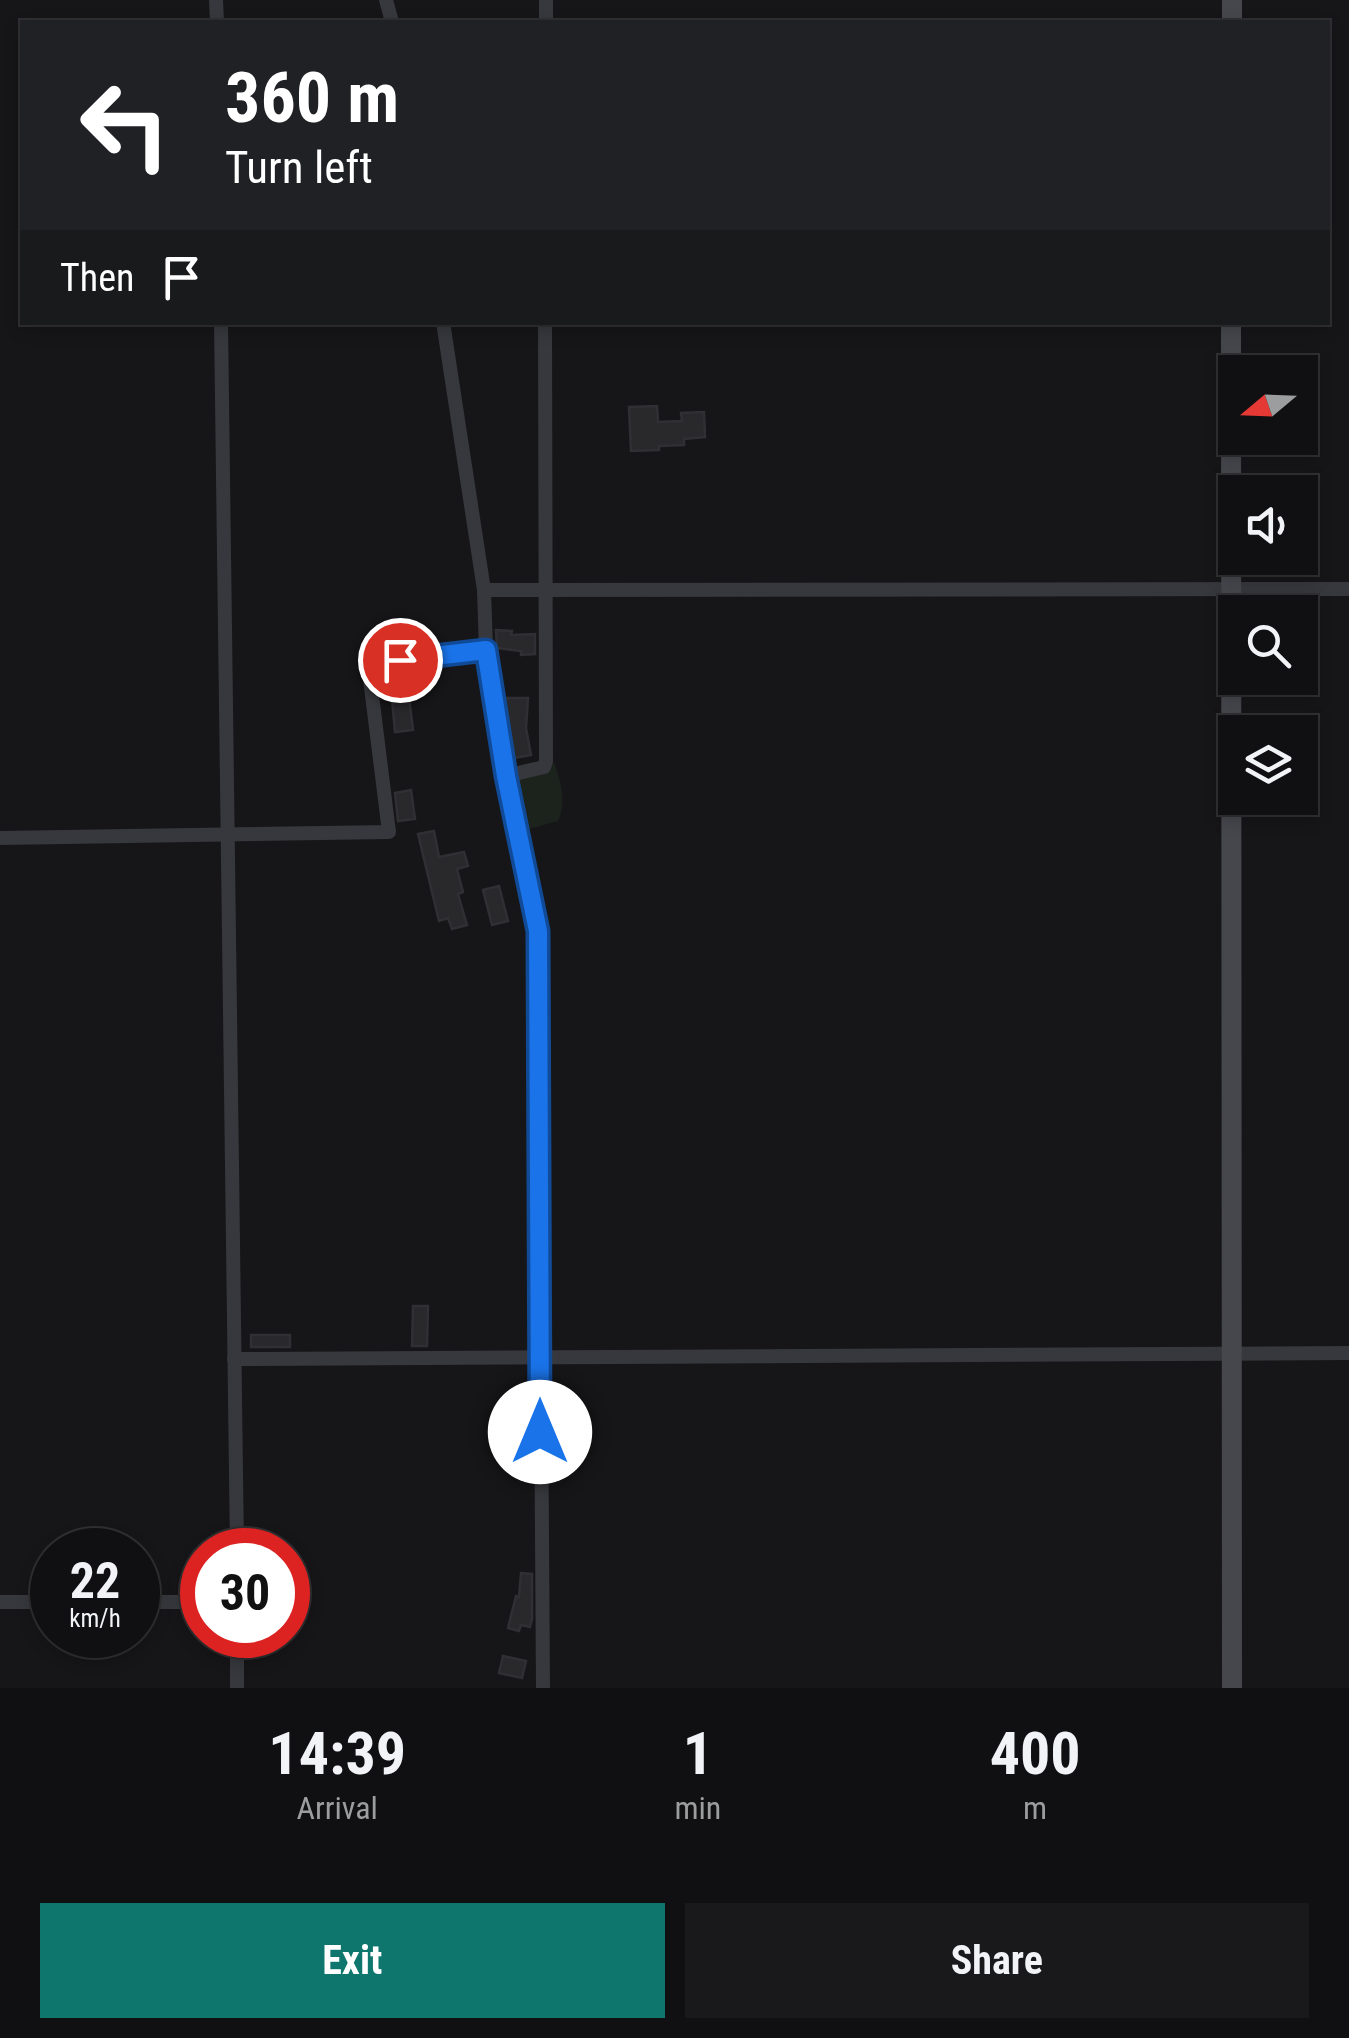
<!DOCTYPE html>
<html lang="en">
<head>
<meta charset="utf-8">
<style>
  body { margin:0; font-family:"Roboto Condensed",sans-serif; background:#19191b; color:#f1f3f6; height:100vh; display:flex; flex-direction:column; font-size:38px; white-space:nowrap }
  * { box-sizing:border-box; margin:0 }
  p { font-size:32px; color:#9c9d9f }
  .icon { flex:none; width:55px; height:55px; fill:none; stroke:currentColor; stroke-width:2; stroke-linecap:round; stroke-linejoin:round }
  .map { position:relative; height:1688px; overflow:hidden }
  .panel { display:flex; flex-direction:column; background:#101012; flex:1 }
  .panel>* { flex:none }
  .top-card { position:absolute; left:20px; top:20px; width:1310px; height:305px; border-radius:0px; box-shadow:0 5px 15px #0003,0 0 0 2px #303032; background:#202124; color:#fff; overflow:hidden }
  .needle { width:65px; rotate:251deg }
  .fabs { position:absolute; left:1218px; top:355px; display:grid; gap:20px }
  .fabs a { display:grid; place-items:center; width:100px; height:100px; border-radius:0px; background:#101012; box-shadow:0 5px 15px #0003,0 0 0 2px #303032; font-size:50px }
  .speed { position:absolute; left:30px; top:1528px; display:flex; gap:20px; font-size:50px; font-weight:700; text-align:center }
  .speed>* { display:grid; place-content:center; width:130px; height:130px; border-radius:50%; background:#101012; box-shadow:0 5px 15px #0003,0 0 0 2px #303032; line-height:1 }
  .speed small { font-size:25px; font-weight:400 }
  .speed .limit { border:15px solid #d22; background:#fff; color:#111 }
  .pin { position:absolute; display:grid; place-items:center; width:85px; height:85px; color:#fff; margin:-42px; border:5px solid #fff; border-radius:50%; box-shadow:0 2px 10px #0007 }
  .me { position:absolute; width:110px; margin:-55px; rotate:0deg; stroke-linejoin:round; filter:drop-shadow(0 0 8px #0008) }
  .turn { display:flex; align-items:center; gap:35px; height:210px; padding:0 40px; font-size:45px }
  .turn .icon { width:130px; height:130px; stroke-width:2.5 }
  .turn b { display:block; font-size:70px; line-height:85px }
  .then { display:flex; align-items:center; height:95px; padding:0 40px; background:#0003; gap:20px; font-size:38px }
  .eta { display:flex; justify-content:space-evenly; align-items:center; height:170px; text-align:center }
  .eta b { font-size:60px; font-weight:700; line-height:70px }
  .primary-button { display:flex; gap:20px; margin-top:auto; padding:20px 40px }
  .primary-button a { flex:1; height:115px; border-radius:0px; background:#0f766e; color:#fff; font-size:40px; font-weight:700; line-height:115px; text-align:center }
  .primary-button a+a { background:#19191b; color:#f1f3f6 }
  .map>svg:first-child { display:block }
</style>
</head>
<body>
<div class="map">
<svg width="1349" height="1688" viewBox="0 0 1349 1688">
  <rect width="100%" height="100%" fill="#161618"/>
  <path fill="#1c231d" d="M554,763C561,783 567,801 558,821L525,830L513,776Z"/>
  <g fill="#29292c" stroke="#303034" stroke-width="2.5">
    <polygon points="657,406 658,422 682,421 681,413 704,412 705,437 684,439 684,445 659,446 659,450 631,451 629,407"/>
    <polygon points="496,630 512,631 511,635 535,634 535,654 521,655 521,651 497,648"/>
    <polygon points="409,697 413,730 395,732 392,699"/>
    <polygon points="504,698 528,698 526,728 531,755 514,758"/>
    <polygon points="411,790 415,819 398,821 395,793"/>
    <polygon points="434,831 439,857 464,852 468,866 457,869 463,892 458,894 467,925 452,929 448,918 439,921 418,834"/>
    <polygon points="499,886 508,921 492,925 483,890"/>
    <polygon points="413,1306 428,1306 427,1346 412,1346"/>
    <rect x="251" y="1335" width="39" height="12"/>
    <polygon points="521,1573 532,1574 532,1619 530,1627 521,1625 519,1631 508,1628 516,1596 519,1597"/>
    <polygon points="503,1656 526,1661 522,1678 499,1673"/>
  </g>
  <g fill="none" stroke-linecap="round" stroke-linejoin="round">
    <g stroke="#37383d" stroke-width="14">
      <polyline points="216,0 217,22"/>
      <polyline points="386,0 392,22"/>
      <polyline points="546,22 546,0"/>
      <polyline points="221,322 237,1550"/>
      <polyline points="443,322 484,590"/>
      <polyline points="506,776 544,767 546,761 545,322"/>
      <polyline points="0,838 389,832 368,663 486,650"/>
      <polyline points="234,1359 1349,1353"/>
      <polyline points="0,1602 52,1602"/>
      <polyline points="138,1602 202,1602"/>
      <polyline points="237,1635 237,1688"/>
      <polyline points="543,1688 538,931 506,776 486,650 484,590 1349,589"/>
    </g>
    <g stroke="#45474d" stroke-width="20">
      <polyline points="1232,22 1232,0"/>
      <polyline points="1231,322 1232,1688"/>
    </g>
  </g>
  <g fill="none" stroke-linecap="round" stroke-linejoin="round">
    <g stroke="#114b97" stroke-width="25">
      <polyline id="route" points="400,660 486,650 506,776 538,931 540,1432"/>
    </g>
    <use href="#route" stroke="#1a73e8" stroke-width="18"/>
  </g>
</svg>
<div class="fabs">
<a><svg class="needle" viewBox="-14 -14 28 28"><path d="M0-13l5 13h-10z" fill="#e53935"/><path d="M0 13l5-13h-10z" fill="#9c9d9f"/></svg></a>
<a><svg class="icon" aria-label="sound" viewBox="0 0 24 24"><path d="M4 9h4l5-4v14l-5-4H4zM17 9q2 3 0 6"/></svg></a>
<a><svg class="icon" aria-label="search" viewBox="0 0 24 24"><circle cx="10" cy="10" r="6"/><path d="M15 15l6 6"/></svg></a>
<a><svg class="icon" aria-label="layers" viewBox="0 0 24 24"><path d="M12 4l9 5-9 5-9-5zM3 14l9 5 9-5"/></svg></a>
</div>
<div class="speed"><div>22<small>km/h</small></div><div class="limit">30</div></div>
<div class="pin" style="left:400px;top:660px;background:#d93025"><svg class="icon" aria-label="arrive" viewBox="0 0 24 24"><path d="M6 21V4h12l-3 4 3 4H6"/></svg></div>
<svg class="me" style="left:540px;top:1432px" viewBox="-20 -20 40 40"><circle r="19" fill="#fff"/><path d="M0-13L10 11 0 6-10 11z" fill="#1a73e8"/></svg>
<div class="top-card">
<div class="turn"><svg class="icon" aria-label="left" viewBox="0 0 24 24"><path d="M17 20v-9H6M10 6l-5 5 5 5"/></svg><div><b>360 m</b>Turn left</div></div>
<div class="then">Then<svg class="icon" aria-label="arrive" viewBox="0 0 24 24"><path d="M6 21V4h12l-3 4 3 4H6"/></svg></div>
</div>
</div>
<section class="panel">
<div class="eta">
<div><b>14:39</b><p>Arrival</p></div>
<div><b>1</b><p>min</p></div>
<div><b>400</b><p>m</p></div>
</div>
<div class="primary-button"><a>Exit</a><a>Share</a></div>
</section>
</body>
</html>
